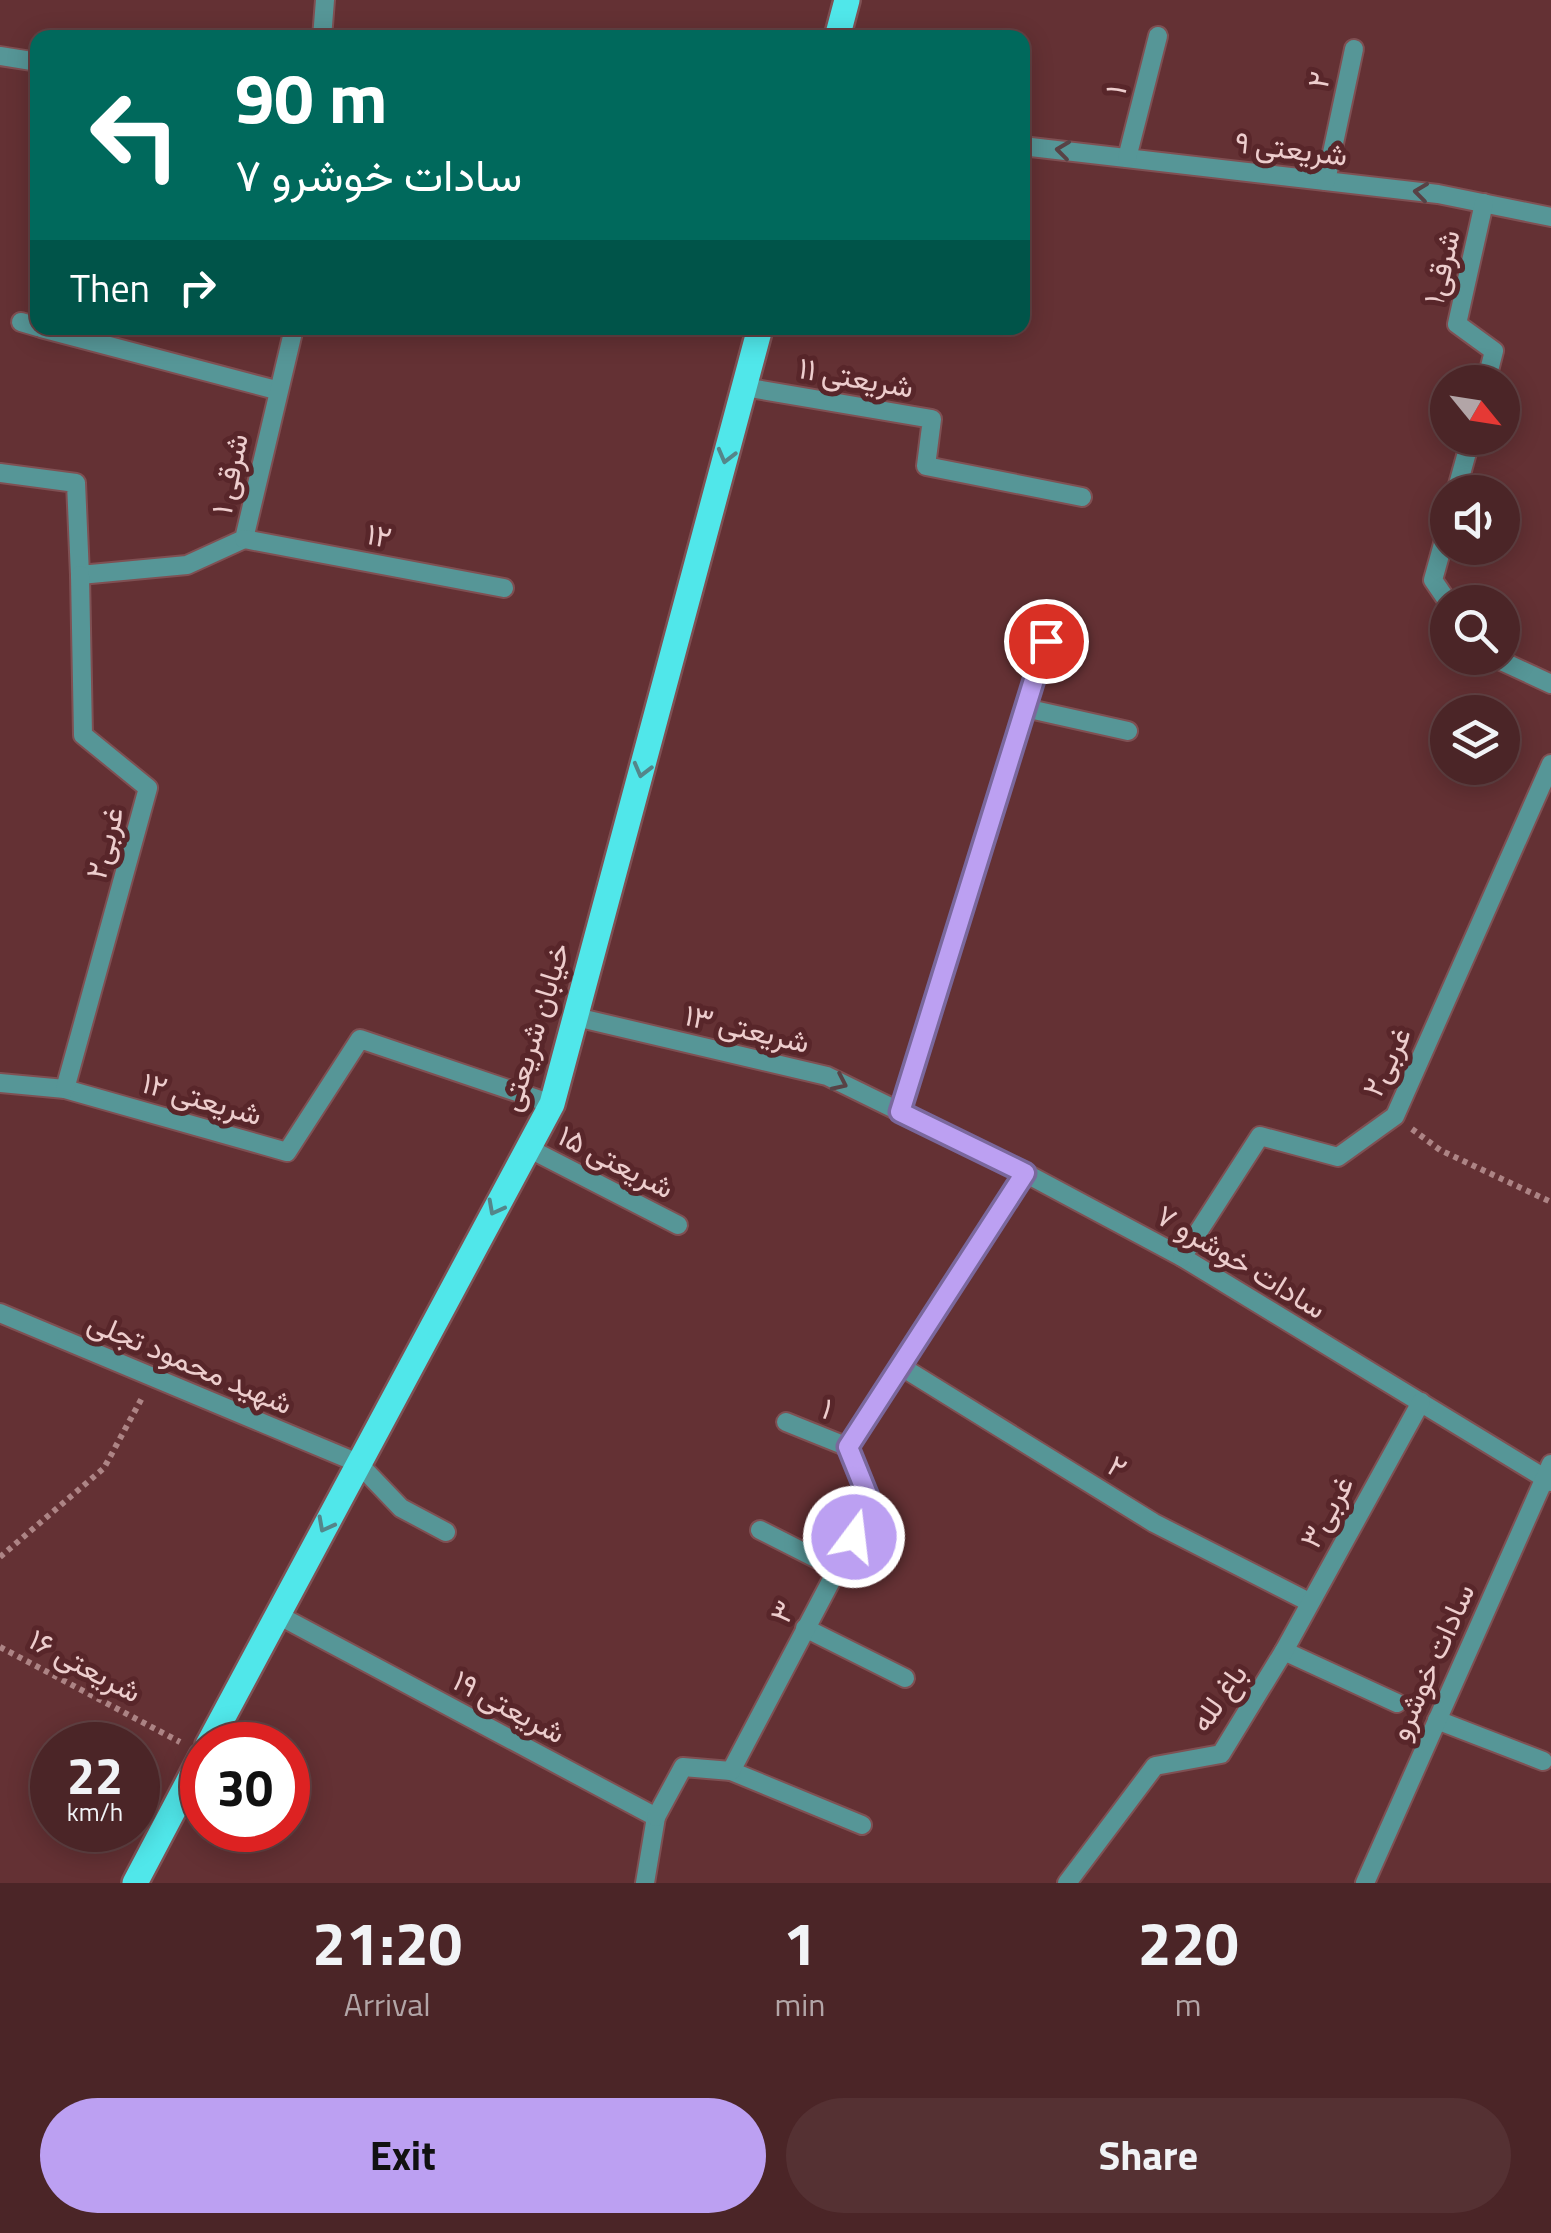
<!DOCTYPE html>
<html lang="en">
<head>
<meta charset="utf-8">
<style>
  body { margin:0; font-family:"Titillium Web",Vazirmatn,sans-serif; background:#553133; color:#f1f3f6; height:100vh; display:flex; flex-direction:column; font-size:38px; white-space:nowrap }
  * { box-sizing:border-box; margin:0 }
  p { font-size:32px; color:#b2a5a7 }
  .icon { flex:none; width:55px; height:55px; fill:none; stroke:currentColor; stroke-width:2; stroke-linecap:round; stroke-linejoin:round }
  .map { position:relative; height:1883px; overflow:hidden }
  .details { display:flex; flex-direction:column; background:#4b2527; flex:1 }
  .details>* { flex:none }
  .hud { position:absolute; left:30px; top:30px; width:1000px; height:305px; border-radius:20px; box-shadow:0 5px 25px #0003,0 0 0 2px #624244; background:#00695c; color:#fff; overflow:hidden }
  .needle { width:65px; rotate:120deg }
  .buttons { position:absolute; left:1430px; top:365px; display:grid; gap:20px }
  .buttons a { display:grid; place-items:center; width:90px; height:90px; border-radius:50%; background:#4b2527; box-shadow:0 5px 25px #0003,0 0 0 2px #624244; font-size:50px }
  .speed { position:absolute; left:30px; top:1722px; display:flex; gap:20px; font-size:50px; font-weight:700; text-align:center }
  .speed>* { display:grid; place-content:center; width:130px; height:130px; border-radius:50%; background:#4b2527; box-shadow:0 5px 25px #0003,0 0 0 2px #624244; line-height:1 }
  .speed small { font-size:25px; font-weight:400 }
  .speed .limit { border:15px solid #d22; background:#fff; color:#111 }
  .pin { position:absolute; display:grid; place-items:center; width:85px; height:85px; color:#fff; margin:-42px; border:5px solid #fff; border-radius:50%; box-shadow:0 2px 10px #0007 }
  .me { position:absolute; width:110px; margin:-55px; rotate:15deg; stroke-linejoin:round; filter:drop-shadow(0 0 8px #0008) }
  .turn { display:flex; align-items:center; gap:35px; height:210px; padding:0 40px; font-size:45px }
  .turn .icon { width:130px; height:130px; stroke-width:2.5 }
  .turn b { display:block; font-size:70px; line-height:85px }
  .then { display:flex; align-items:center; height:95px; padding:0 40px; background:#0003; gap:20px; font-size:38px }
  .eta { display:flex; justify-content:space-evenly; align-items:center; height:170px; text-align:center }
  .eta b { font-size:60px; font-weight:700; line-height:70px }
  .button { display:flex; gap:20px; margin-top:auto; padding:20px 40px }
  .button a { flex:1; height:115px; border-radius:60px; background:#bca0f2; color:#111; font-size:40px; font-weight:700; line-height:115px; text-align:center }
  .button a+a { background:#553133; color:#f1f3f6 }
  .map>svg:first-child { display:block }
</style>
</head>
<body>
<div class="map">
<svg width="1551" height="1883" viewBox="0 0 1551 1883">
  <rect width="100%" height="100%" fill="#643134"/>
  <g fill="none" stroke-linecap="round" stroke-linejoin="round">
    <g stroke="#7f5053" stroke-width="22">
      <g id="minor">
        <polyline points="322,38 325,0"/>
        <polyline points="0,56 38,62"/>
        <polyline points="1022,146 1438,194 1551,217"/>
        <polyline points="1127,158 1158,36"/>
        <polyline points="1326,181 1354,49"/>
        <polyline points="1484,203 1457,324 1494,351 1486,382"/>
        <polyline points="21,322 38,327"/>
        <polyline points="41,328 276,390"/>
        <polyline points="744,387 932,419 926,466 1082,497"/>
        <polyline points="0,473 76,483 80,575 187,565 244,539 294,328"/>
        <polyline points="1456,492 1471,438"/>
        <polyline points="1448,526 1433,580 1448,602"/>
        <polyline points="244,539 504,588"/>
        <polyline points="1495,658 1551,684"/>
        <polyline points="1025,708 1128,731"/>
        <polyline points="576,1017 827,1076 1025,1173 1182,1257 1551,1482"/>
        <polyline points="0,1083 65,1089 287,1152 360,1039 552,1104"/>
        <polyline points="65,1089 148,788 83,735 80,575"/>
        <polyline points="900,1112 1046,641"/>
        <polyline points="528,1148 678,1225"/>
        <polyline points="1182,1257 1260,1136 1338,1157 1395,1116 1551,764"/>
        <polyline points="0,1313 358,1463 401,1508 446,1532"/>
        <polyline points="902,1367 1154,1523 1309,1602"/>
        <polyline points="786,1422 848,1447"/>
        <polyline points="760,1530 837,1569"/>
        <polyline points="278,1615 656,1817 645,1883"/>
        <polyline points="805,1628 905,1678"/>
        <polyline points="1284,1651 1397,1703"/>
        <polyline points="1437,1720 1543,1761"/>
        <polyline points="731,1771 862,1825"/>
        <polyline points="656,1817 683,1767 731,1771 871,1505 848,1447 1025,1173"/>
        <polyline points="1067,1883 1155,1766 1221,1754 1284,1651 1421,1402"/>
        <polyline points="1365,1883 1551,1464"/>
      </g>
    </g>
    <g stroke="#7f5053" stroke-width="30">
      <g id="major">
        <polyline points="837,38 847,0"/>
        <polyline points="208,1745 552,1104 760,328"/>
        <polyline points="135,1883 202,1756"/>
      </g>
    </g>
    <g stroke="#ad8485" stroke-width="6" stroke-dasharray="5 5" stroke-linecap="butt">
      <polyline points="1412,1129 1440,1150 1551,1202"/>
      <polyline points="0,1557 104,1468 143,1396"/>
      <polyline points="0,1647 180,1742"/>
    </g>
    <use href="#minor" stroke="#569697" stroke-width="18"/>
    <use href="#major" stroke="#50e7ea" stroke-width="25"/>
  </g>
  <defs><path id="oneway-chevron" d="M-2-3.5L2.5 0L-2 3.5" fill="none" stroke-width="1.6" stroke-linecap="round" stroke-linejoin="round" transform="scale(2.5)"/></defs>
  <g stroke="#584245">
    <use href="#oneway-chevron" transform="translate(1063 150) rotate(-173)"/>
    <use href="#oneway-chevron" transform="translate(1421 192) rotate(-173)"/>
    <use href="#oneway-chevron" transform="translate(840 1083) rotate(25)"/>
  </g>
  <g stroke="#54868a">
    <use href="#oneway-chevron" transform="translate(726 456) rotate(105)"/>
    <use href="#oneway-chevron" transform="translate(642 770) rotate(105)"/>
    <use href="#oneway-chevron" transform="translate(495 1208) rotate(118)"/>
    <use href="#oneway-chevron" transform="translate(325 1525) rotate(118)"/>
  </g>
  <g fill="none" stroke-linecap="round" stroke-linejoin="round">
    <g stroke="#7a689d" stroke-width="25">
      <polyline id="route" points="854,1537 871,1504 848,1447 1025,1173 900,1112 1046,641"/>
    </g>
    <use href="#route" stroke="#bca0f2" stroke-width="18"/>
  </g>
  <g text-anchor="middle" stroke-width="10" stroke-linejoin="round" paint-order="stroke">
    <g font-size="30" fill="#edcdcd" stroke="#58262a">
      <text transform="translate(1319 80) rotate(-78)" y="10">۲</text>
      <text transform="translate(1116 90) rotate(-76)" y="10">۱</text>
      <text transform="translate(1291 149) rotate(7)" y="10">شریعتی ۹</text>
      <text transform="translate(1442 267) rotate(-77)" y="10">شرقی۱</text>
      <text transform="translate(856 378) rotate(10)" y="10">شریعتی ۱۱</text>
      <text transform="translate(230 474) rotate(-78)" y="10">۱ شرقی</text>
      <text transform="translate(379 536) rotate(11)" y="10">۱۲</text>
      <text transform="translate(105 843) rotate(-75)" y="10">غربی۲</text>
      <text transform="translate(535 1027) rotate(-73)" y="10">خیابان شریعتی</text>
      <text transform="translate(747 1029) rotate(13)" y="10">شریعتی ۱۳</text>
      <text transform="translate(1387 1062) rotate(-64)" y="10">غربی۲</text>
      <text transform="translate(202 1099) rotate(16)" y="10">شریعتی ۱۲</text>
      <text transform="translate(616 1162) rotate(27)" y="10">شریعتی ۱۵</text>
      <text transform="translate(1241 1262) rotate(31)" y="10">سادات خوشرو ۷</text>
      <text transform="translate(190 1363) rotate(23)" y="10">شهید محمود تجلی</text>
      <text transform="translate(827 1409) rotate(21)" y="10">۱</text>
      <text transform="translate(1117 1467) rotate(32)" y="10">۲</text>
      <text transform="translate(1327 1512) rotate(-61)" y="10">غربی۳</text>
      <text transform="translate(783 1612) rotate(-62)" y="10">۳</text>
      <text transform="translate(1432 1662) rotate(-66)" y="10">سادات خوشرو</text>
      <text transform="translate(85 1666) rotate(28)" y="10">شریعتی ۱۶</text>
      <text transform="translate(1219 1698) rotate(-55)" y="10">باغ لله</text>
      <text transform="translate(509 1707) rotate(28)" y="10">شریعتی ۱۹</text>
    </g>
  </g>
</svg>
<div class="buttons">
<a><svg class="needle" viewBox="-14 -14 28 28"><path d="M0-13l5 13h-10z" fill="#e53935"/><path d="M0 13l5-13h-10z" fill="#b2a5a7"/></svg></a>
<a><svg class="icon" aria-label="sound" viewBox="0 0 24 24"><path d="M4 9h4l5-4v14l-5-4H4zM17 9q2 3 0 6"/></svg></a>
<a><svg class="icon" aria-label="search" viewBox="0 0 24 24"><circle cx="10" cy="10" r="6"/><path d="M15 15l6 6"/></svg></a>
<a><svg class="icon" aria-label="layers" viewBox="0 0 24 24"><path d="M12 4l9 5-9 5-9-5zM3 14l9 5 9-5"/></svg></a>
</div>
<div class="speed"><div>22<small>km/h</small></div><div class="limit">30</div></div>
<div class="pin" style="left:1046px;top:641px;background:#d93025"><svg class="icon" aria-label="arrive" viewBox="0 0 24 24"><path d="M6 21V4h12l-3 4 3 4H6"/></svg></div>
<svg class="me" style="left:854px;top:1537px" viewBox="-20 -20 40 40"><circle r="17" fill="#bca0f2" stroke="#fff" stroke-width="3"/><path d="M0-11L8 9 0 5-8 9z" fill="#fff"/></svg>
<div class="hud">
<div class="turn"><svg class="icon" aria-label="left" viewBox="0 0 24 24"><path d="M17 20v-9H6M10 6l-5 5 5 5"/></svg><div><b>90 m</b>سادات خوشرو ۷</div></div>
<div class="then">Then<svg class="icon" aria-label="right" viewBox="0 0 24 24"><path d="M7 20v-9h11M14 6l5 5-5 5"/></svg></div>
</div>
</div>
<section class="details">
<div class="eta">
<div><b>21:20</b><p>Arrival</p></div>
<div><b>1</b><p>min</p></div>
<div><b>220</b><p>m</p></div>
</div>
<div class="button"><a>Exit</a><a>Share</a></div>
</section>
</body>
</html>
